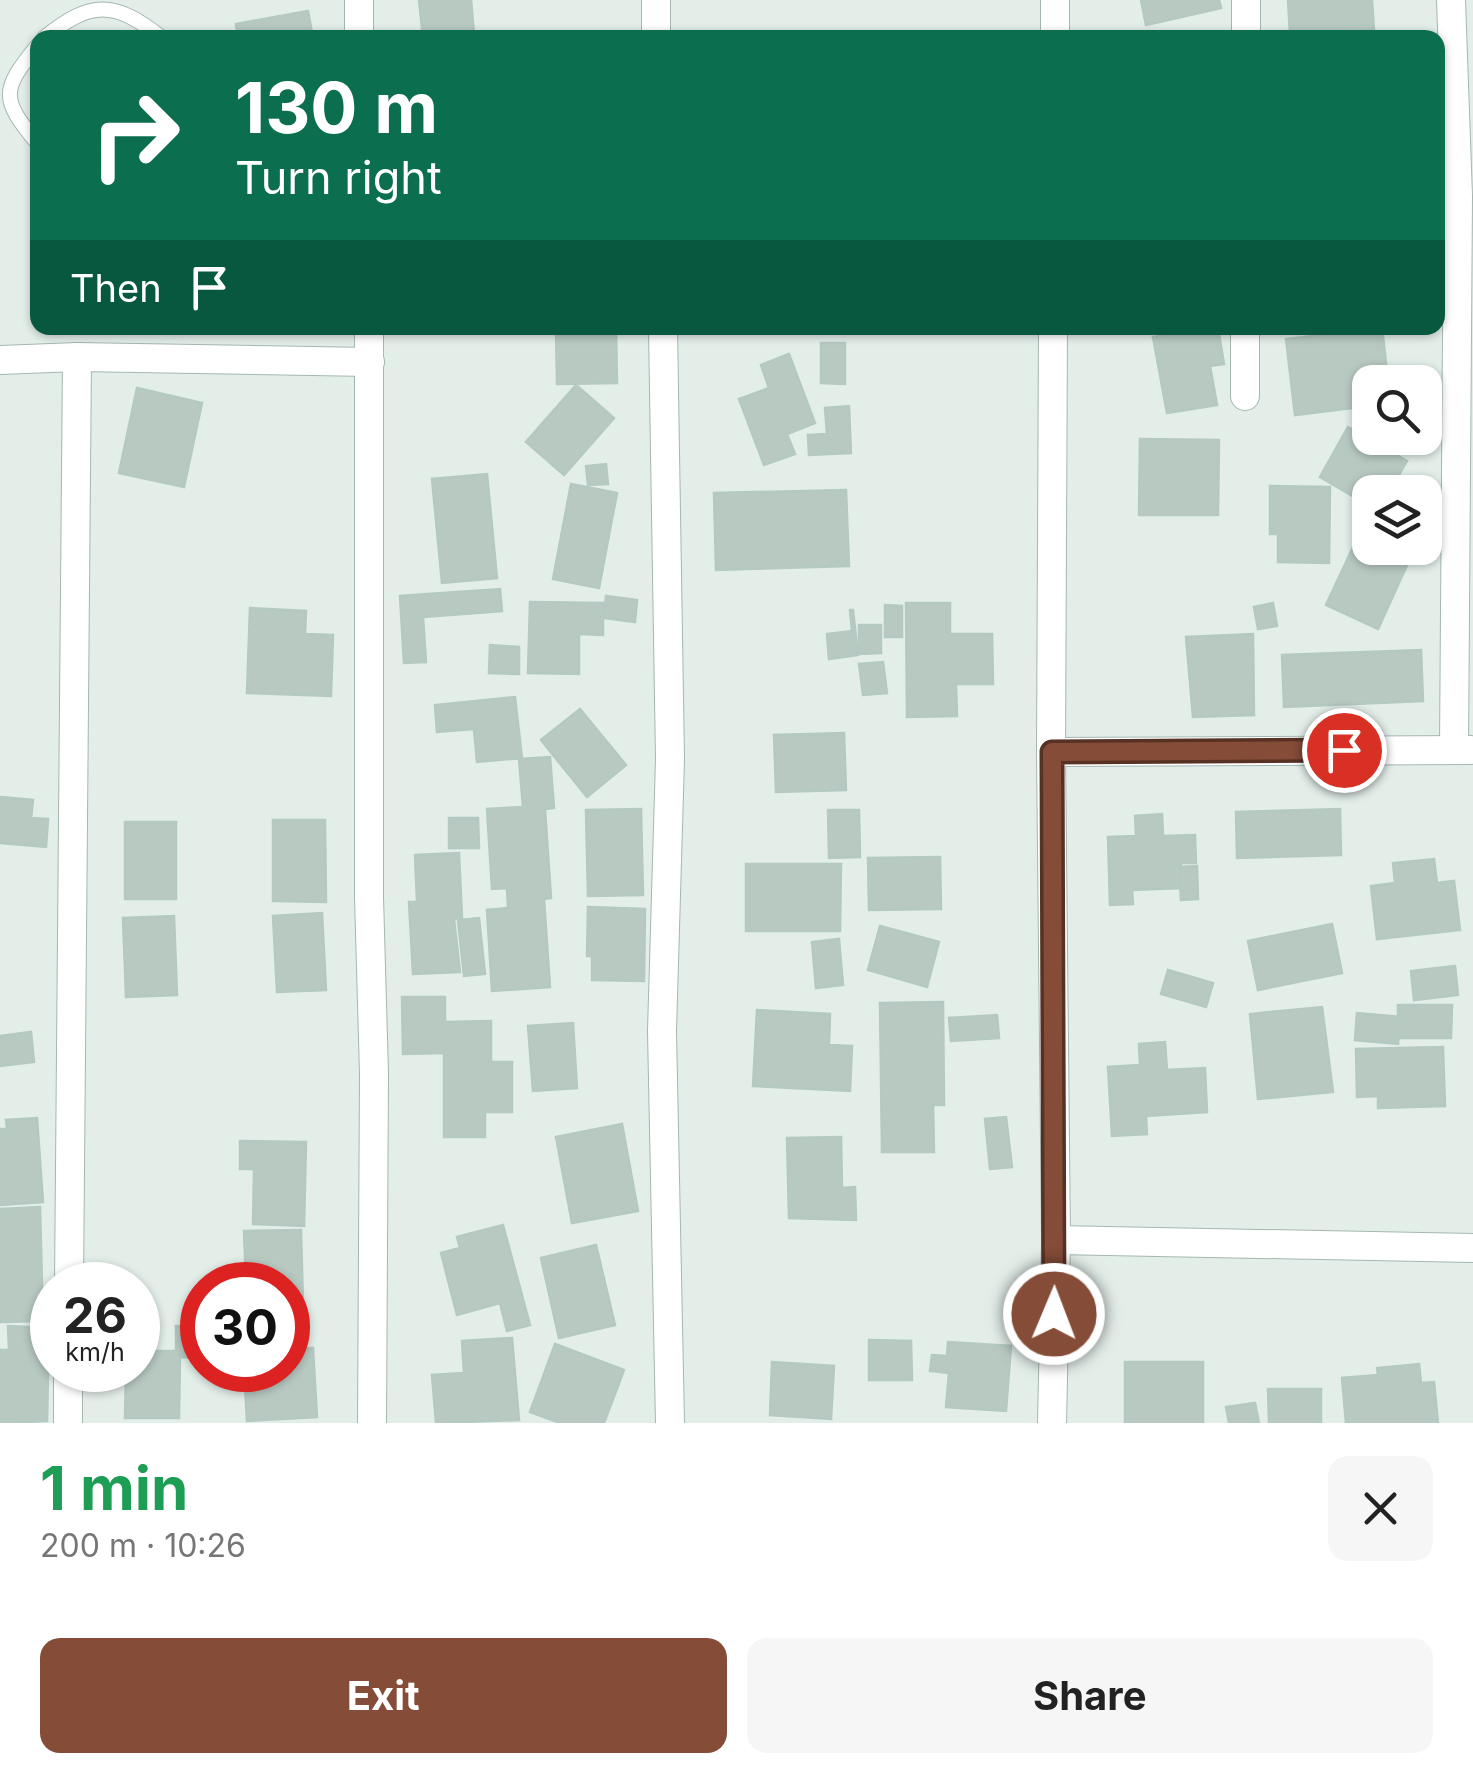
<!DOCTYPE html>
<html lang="en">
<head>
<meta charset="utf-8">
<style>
  body { margin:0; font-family:Inter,sans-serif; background:#f6f6f6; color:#222; height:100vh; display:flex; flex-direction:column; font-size:38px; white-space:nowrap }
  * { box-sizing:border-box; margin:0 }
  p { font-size:32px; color:#767676 }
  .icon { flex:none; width:55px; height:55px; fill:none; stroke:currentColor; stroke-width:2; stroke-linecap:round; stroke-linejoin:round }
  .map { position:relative; height:1423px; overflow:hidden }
  .panel { display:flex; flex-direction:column; background:#fff; flex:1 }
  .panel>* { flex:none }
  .hud { position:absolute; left:30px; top:30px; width:1415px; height:305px; border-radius:20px; box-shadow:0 2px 8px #0004; background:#0b6e4f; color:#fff; overflow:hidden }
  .fabs { position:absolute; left:1352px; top:365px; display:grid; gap:20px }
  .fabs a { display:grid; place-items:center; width:90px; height:90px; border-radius:20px; background:#fff; box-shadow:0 2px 8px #0004; font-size:50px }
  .speed { position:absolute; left:30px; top:1262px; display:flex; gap:20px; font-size:50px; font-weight:700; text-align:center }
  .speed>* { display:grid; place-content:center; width:130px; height:130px; border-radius:50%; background:#fff; box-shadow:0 2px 8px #0004; line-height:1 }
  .speed small { font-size:25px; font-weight:400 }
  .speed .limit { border:15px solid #d22; background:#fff; color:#111 }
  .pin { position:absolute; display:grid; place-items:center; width:85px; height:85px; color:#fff; margin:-42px; border:5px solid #fff; border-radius:50%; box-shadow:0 2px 10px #0007 }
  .me { position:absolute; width:110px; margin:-55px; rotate:1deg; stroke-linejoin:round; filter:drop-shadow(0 0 8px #0008) }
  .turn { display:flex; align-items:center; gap:35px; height:210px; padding:0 40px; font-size:45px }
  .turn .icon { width:130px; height:130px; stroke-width:2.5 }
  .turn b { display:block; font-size:70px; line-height:85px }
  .then { display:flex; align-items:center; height:95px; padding:0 40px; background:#0003; gap:20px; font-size:38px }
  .round { display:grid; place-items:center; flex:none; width:105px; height:105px; border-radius:20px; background:#f6f6f6 }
  .summary { display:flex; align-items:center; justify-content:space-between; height:170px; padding:0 40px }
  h1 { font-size:60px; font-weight:700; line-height:75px; color:#1e9e55 }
  .action { display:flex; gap:20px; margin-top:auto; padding:20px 40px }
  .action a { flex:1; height:115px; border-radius:20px; background:#854c37; color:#fff; font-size:40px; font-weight:700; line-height:115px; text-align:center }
  .action a+a { background:#f6f6f6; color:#222 }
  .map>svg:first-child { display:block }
</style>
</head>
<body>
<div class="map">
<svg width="1473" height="1423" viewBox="0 0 1473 1423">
  <rect width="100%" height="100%" fill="#e3eee9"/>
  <g fill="#b8c9c2" stroke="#b4c9c1" stroke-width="2.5">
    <polygon points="419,0 471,0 474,33 423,38"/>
    <polygon points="1141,0 1219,0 1221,8 1146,25"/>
    <polygon points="1288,0 1372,0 1374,30 1290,34"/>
    <polygon points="308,11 313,38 238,38 236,24"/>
    <polygon points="556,328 616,328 617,383 557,384"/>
    <polygon points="1209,328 1218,328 1224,364 1210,366 1217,405 1167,413 1153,337"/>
    <polygon points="1382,328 1387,372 1369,374 1370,406 1295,415 1286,339"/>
    <polygon points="821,343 845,343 845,384 821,383"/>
    <polygon points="789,354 815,423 787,434 795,454 764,465 739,399 769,388 761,365"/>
    <polygon points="576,385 614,418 564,475 526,442"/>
    <polygon points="137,388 202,403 184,487 119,473"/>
    <polygon points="849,406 851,453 809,455 808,435 827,434 825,408"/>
    <polygon points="1348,427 1407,461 1389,492 1370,492 1370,506 1320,477"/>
    <polygon points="1140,439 1219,440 1218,515 1139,515"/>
    <polygon points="606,464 608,484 588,485 586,466"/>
    <polygon points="487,474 497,578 442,583 432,479"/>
    <polygon points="571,484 617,493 599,588 553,579"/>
    <polygon points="1270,486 1330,487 1329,563 1278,562 1278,534 1270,534"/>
    <polygon points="846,490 849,566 716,570 714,493"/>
    <polygon points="1356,541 1407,565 1378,629 1326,605"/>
    <polygon points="500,589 502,611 423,617 426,662 404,663 400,596"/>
    <polygon points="606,596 637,600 635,622 604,618"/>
    <polygon points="530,602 603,603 603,635 579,634 579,674 528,673"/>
    <polygon points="906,603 950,603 950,634 992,634 993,684 956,684 957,716 907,717"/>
    <polygon points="1273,603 1277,626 1258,629 1254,607"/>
    <polygon points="885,605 902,606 902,637 885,637"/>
    <polygon points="250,608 306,611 305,634 333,635 331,696 247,693"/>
    <polygon points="850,610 853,610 858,655 829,659 827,634 852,631"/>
    <polygon points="859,625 881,625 881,653 859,654"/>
    <polygon points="1253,634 1254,715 1193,717 1186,637"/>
    <polygon points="490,645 519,647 519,674 489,673"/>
    <polygon points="1421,650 1423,701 1284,707 1282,655"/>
    <polygon points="883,662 887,693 863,695 859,664"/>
    <polygon points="515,697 522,758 477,762 474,729 437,732 435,705"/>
    <polygon points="580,709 626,765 587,797 541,740"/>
    <polygon points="844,733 846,790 776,792 774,735"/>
    <polygon points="550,757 554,808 545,809 551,898 544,899 550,987 492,991 487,910 508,908 507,888 492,889 487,809 523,807 519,759"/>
    <polygon points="0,797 33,800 31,818 48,819 46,847 0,843"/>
    <polygon points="641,809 643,895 588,896 586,810"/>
    <polygon points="1340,809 1341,855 1237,858 1236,812"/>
    <polygon points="828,810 859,810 860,857 829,858"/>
    <polygon points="1162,814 1163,836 1195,835 1196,863 1181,863 1182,888 1132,890 1133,904 1110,905 1108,837 1136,836 1135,816"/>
    <polygon points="449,818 478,818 479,848 449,848"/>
    <polygon points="273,820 325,820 326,902 273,901"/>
    <rect x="125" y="822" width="51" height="77"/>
    <polygon points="459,853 462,918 454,919 460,972 413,974 409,902 417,902 415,855"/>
    <polygon points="940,857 941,909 869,910 868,858"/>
    <polygon points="1434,859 1437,883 1454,881 1460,930 1377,939 1371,886 1395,883 1393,863"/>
    <polygon points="746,864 841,864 840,931 746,931"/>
    <polygon points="1197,866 1198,899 1181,900 1179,867"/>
    <polygon points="588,907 645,909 644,981 592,980 592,956 587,956"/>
    <polygon points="322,913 326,990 277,992 273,916"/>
    <polygon points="174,916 177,995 126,997 123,918"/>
    <polygon points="479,918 485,974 464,976 458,920"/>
    <polygon points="1332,924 1342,973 1258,990 1248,941"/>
    <polygon points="880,926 939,942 927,987 868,970"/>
    <polygon points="839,939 843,985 816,988 812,942"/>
    <polygon points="1455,966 1458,995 1414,1000 1411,971"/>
    <polygon points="1168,970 1213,983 1206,1007 1161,994"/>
    <polygon points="402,997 445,997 445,1022 491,1021 491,1062 512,1062 512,1112 485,1112 485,1137 444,1137 444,1053 403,1054"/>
    <polygon points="943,1002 944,1105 933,1105 934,1152 882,1152 880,1003"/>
    <polygon points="1398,1005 1452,1005 1451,1038 1398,1038"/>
    <polygon points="1322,1007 1333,1092 1258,1099 1250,1014"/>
    <polygon points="757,1010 830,1014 829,1045 852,1046 850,1091 753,1086"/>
    <polygon points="1357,1013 1400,1017 1398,1044 1355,1040"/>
    <polygon points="997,1015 999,1038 951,1041 949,1018"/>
    <polygon points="573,1023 577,1088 533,1091 528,1026"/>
    <polygon points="31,1032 34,1062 0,1066 0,1036"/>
    <polygon points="1165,1042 1167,1070 1205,1068 1207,1112 1146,1116 1147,1134 1112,1136 1108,1067 1140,1065 1139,1044"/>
    <polygon points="1443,1047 1445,1106 1378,1108 1378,1096 1357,1097 1356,1049"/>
    <polygon points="1006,1117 1012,1167 990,1169 985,1119"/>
    <polygon points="37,1118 43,1202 0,1205 0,1129 7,1129 6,1120"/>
    <polygon points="622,1124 638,1211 572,1223 556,1137"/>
    <polygon points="841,1137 842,1188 855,1187 856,1220 789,1218 787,1138"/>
    <polygon points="240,1141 306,1142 304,1226 253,1224 254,1169 240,1169"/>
    <polygon points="40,1207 43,1321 0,1322 0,1209"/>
    <polygon points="503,1225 530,1325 507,1331 500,1303 457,1315 441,1253 460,1248 457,1237"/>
    <polygon points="301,1230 303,1305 288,1305 288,1322 288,1285 246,1285 244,1231"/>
    <polygon points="596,1245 615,1325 559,1338 541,1258"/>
    <polygon points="8,1326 49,1328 47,1421 0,1423 0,1350 9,1350"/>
    <polygon points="176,1326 202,1327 202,1358 180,1357 179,1418 125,1418 126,1370 138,1370 138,1351 176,1351"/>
    <polygon points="512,1338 519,1420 436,1423 432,1375 464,1373 462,1341"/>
    <polygon points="869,1340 911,1341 912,1380 869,1380"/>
    <polygon points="948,1342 1011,1346 1006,1411 946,1407 949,1373 930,1371 932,1355 947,1356"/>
    <polygon points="555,1344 624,1370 604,1423 560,1423 530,1412"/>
    <polygon points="313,1348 317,1417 247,1421 244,1370 288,1370 288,1349"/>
    <polygon points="772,1362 834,1366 831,1419 770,1415"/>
    <rect x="1125" y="1362" width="78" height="61"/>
    <polygon points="1419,1364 1421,1383 1434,1382 1438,1423 1346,1423 1342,1378 1378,1375 1377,1368"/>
    <polygon points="1268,1389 1321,1389 1321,1423 1269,1423"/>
    <polygon points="1255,1403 1259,1423 1229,1423 1226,1407"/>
  </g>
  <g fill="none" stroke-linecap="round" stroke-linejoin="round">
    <g stroke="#a5b7b1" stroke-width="16">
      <g id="lane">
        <path d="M44,38C91,0 114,0 162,38"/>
        <path d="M38,45C0,91 1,99 38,144"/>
      </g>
    </g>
    <g stroke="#a5b7b1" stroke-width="30">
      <g id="street">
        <polyline points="359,0 359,38"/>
        <polyline points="1451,0 1458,196 1454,750"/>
        <polyline points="656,38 656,0"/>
        <polyline points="1055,38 1055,0"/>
        <polyline points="1246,38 1246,0"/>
        <polyline points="369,328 369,897 374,1074 372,1423"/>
        <polyline points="663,328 670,759 662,1031 670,1423"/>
        <polyline points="0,360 77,357 370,362"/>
        <polyline points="1245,396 1245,328"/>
        <polyline points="1051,752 1470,750"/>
        <polyline points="1056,1240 1473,1248"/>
        <polyline points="69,1285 77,357"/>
        <polyline points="68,1423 68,1370"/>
        <polyline points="1052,1423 1056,1240 1051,752 1053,328"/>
      </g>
    </g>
    <use href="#lane" stroke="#fff" stroke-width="14"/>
    <use href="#street" stroke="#fff" stroke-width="28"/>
  </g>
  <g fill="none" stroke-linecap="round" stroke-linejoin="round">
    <g stroke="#563124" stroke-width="25">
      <polyline id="route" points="1054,1314 1052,752 1344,750"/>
    </g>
    <use href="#route" stroke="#854c37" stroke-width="18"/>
  </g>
</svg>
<div class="fabs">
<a><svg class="icon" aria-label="search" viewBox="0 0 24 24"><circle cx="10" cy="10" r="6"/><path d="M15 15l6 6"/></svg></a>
<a><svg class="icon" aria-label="layers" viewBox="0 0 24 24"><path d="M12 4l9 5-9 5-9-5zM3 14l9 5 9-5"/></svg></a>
</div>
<div class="speed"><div>26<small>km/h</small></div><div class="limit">30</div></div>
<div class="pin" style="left:1344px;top:750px;background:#d93025"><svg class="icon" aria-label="arrive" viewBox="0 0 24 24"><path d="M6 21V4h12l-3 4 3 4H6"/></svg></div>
<svg class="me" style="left:1054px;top:1314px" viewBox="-20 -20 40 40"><circle r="17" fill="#854c37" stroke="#fff" stroke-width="3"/><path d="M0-11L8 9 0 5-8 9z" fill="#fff"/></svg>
<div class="hud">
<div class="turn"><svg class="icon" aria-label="right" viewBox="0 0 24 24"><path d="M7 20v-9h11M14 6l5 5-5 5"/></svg><div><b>130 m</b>Turn right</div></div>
<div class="then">Then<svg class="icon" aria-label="arrive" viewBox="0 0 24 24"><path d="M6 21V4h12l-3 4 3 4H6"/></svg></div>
</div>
</div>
<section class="panel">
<div class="summary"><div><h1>1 min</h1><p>200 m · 10:26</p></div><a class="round"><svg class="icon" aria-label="close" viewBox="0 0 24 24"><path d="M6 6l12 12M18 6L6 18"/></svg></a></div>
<div class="action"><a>Exit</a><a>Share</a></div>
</section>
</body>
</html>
